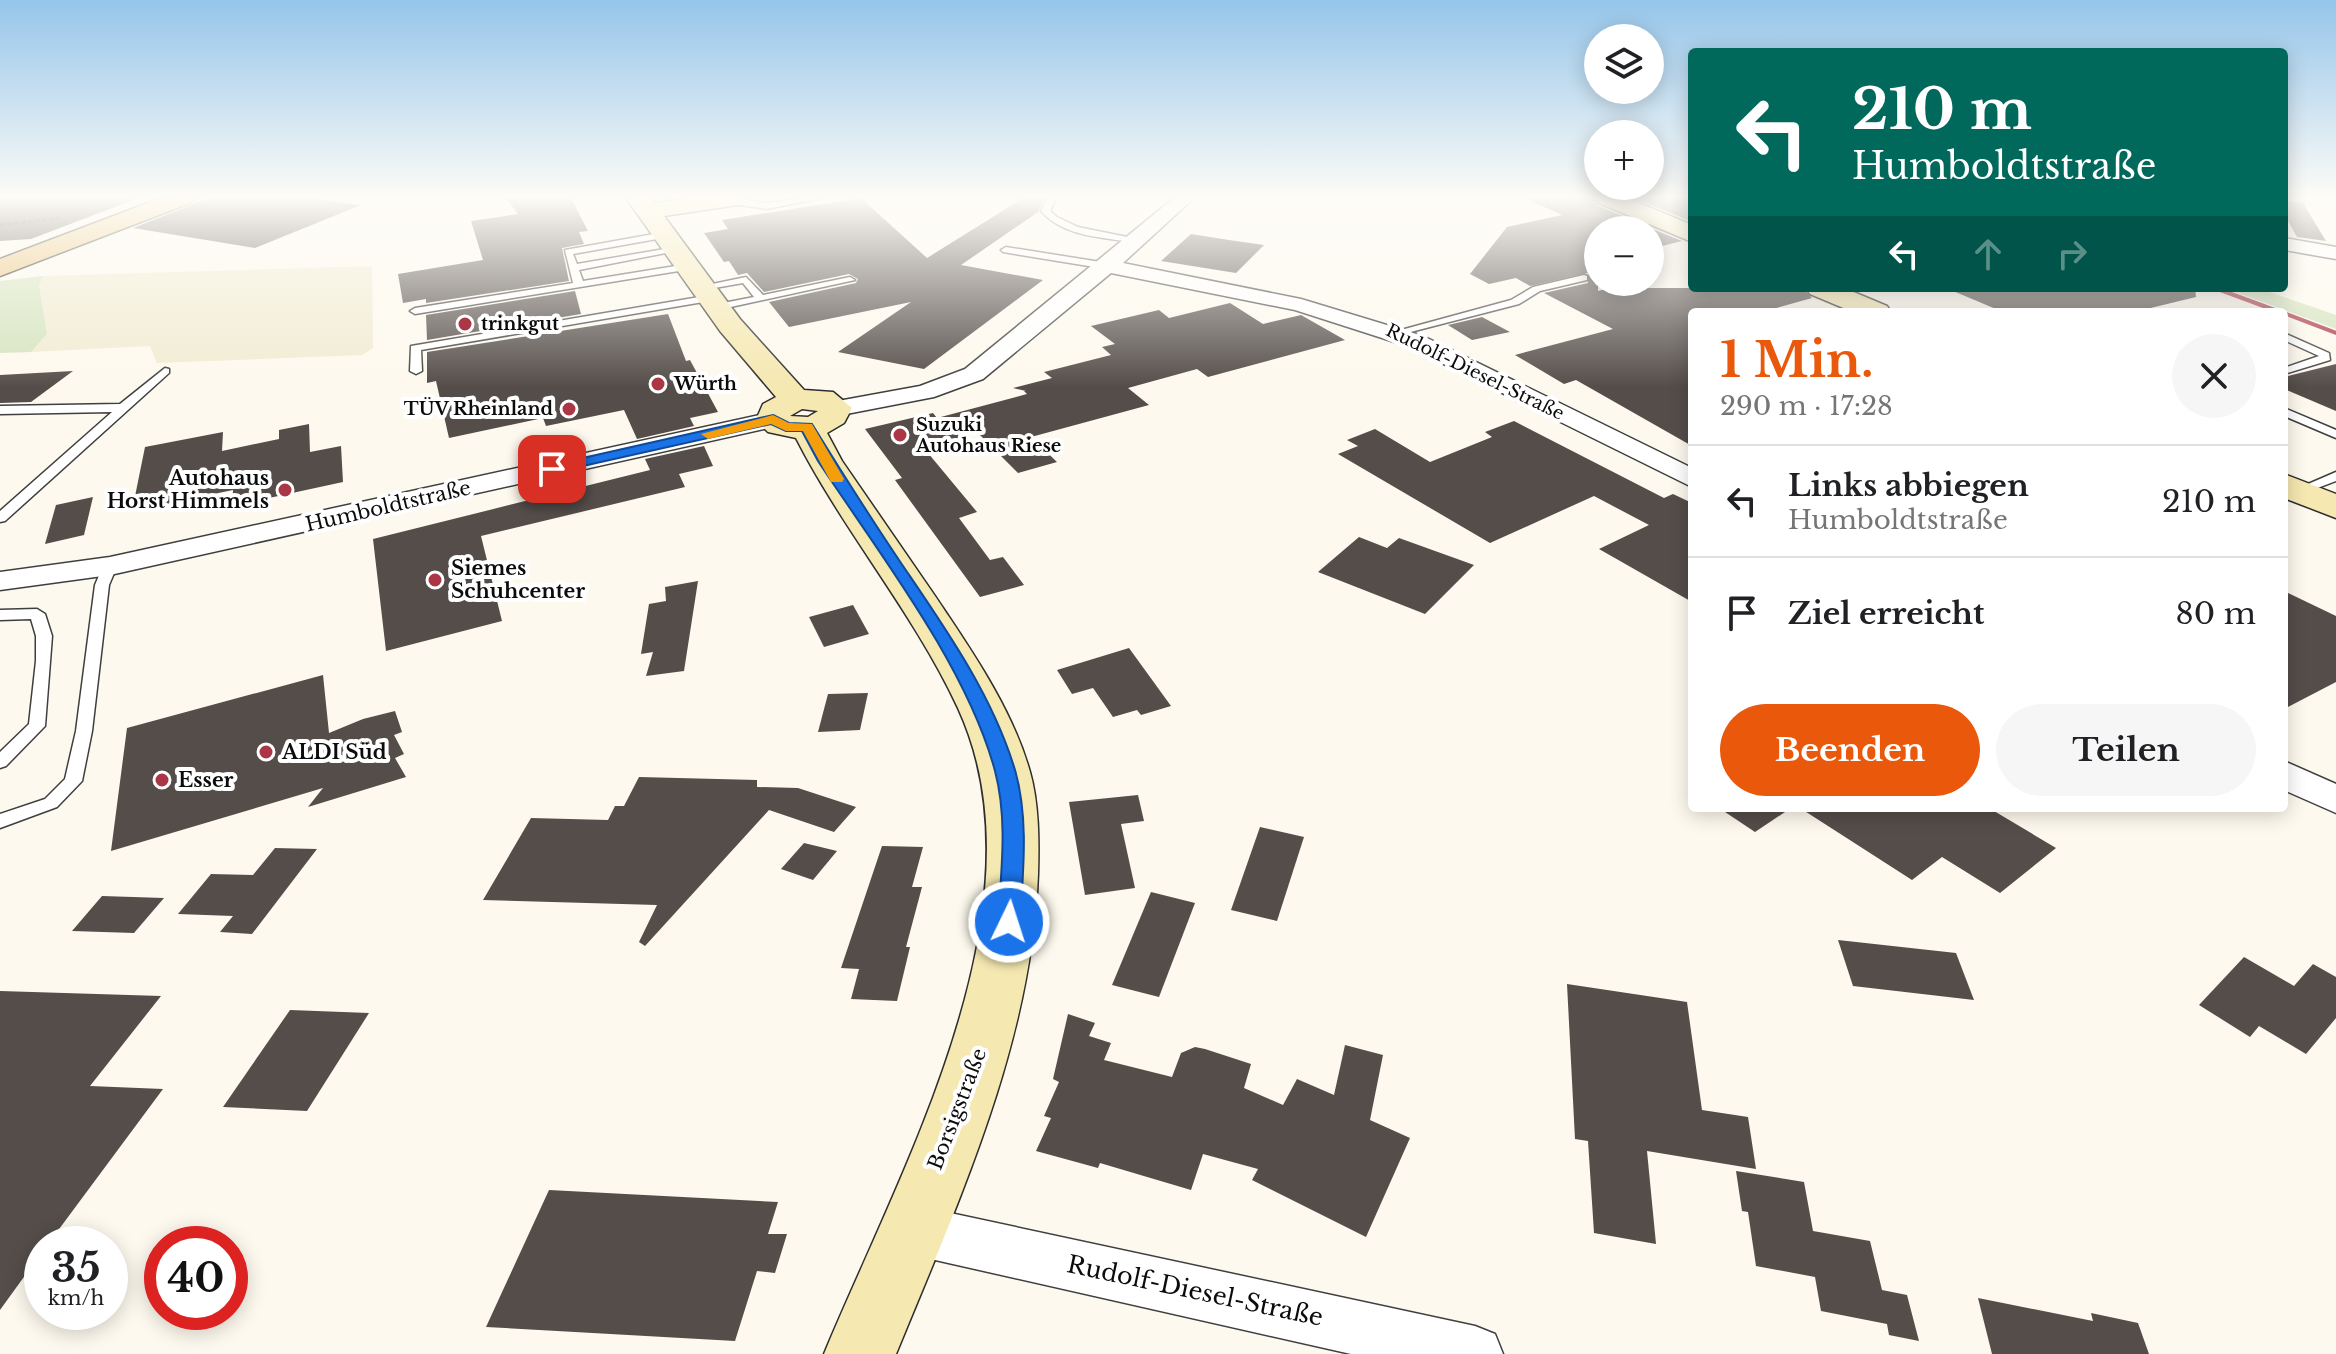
<!DOCTYPE html>
<html lang="de">
<head>
<meta charset="utf-8">
<style>
  body { margin:0; font-family:"Libre Baskerville",serif; background:#f6f6f6; color:#202124; height:100vh; display:flex; flex-direction:column; font-size:30px; white-space:nowrap }
  * { box-sizing:border-box; margin:0 }
  p { font-size:26px; color:#757577 }
  .icon { flex:none; width:44px; height:44px; fill:none; stroke:currentColor; stroke-width:2; stroke-linecap:round; stroke-linejoin:round }
  .map { position:relative; flex:1; overflow:hidden }
  .drawer { position:absolute; left:1688px; top:308px; width:600px; height:504px; display:flex; flex-direction:column; background:#fff; border-radius:8px; box-shadow:0 4px 20px #0003 }
  .drawer>* { flex:none }
  .hud { position:absolute; left:1688px; top:48px; width:600px; height:244px; border-radius:8px; box-shadow:0 4px 20px #0003; background:#00695c; color:#fff; overflow:hidden }
  .fabs { position:absolute; left:1584px; top:24px; display:grid; gap:16px }
  .fabs a { display:grid; place-items:center; width:80px; height:80px; border-radius:50%; background:#fff; box-shadow:0 4px 20px #0003; font-size:40px }
  .speed { position:absolute; left:24px; top:1226px; display:flex; gap:16px; font-size:40px; font-weight:700; text-align:center }
  .speed>* { display:grid; place-content:center; width:104px; height:104px; border-radius:50%; background:#fff; box-shadow:0 4px 20px #0003; line-height:1 }
  .speed small { font-size:20px; font-weight:400 }
  .speed .limit { border:12px solid #d22; background:#fff; color:#111 }
  .pin { position:absolute; display:grid; place-items:center; width:68px; height:68px; color:#fff; margin:-34px; border-radius:16px; box-shadow:0 4px 12px #0006 }
  .me { position:absolute; width:88px; margin:-44px; rotate:4deg; stroke-linejoin:round; filter:drop-shadow(0 0 6px #0008) }
  .turn { display:flex; align-items:center; gap:28px; height:168px; padding:0 32px; font-size:36px }
  .turn .icon { width:104px; height:104px; stroke-width:2.5 }
  .turn b { display:block; font-size:56px; line-height:68px }
  .lanes { display:flex; align-items:center; height:76px; padding:0 32px; background:#0003; justify-content:center; gap:40px; direction:ltr }
  .lanes .off { opacity:.35 }
  .round { display:grid; place-items:center; flex:none; width:84px; height:84px; border-radius:42px; background:#f6f6f6 }
  .summary { display:flex; align-items:center; justify-content:space-between; height:136px; padding:0 32px }
  h1 { font-size:48px; font-weight:800; line-height:60px; color:#ea580c }
  .primary-button { display:flex; gap:16px; margin-top:auto; padding:16px 32px }
  .primary-button a { flex:1; height:92px; border-radius:48px; background:#ea580c; color:#fff; font-size:32px; font-weight:800; line-height:92px; text-align:center }
  .primary-button a+a { background:#f6f6f6; color:#202124 }
  ul { padding:0; list-style:none }
  li { display:flex; align-items:center; gap:24px; height:112px; padding:0 32px; border-top:2px solid #e0e0e0 }
  li div { flex:1 }
  li b { display:block; font-size:30px }
  li em { font-style:normal }
  .map>svg:first-child { display:block }
</style>
</head>
<body>
<div class="map">
<svg width="2336" height="1354" viewBox="0 0 2336 1354">
  <rect width="100%" height="100%" fill="#fdf9ee"/>
  <polygon fill="#f0ebd1" points="372,266 373,348 362,355 157,363 150,346 31,352 47,334 39,284 43,276"/>
  <g fill="#d3e3bc">
    <polygon points="43,276 39,285 47,334 31,352 0,353 0,281"/>
    <polygon points="2225,288 2258,288 2336,315 2336,329"/>
  </g>
  <g fill="#544d4a">
    <polygon points="0,198 133,198 133,200 31,239 0,241"/>
    <polygon points="209,198 311,198 361,205 255,248 133,228"/>
    <polygon points="506,198 571,198 588,231 579,232 584,244 562,248 569,281 426,303 426,299 403,303 398,274 483,260 471,221 518,214"/>
    <polygon points="861,198 927,258 1023,198 1045,198 1038,212 961,265 1043,280 924,369 838,352 911,302 789,327 769,302 856,283 858,279 849,274 764,292 747,273 738,275 729,261 724,262 704,233 728,229 722,220"/>
    <polygon points="1525,198 1592,198 1598,206 1642,224 1598,230 1598,291 1609,288 1803,288 1812,298 1762,312 1692,312 1692,446 1576,380 1564,384 1515,355 1613,329 1544,293 1588,283 1588,273 1530,286 1516,278 1489,284 1470,274 1507,227 1562,215"/>
    <polygon points="1634,198 1692,198 1692,222"/>
    <polygon points="2284,200 2303,203 2326,241 2297,237 2284,214"/>
    <polygon points="1650,228 1682,241 1650,249"/>
    <polygon points="1191,234 1229,240 1264,245 1236,273 1161,261"/>
    <polygon points="1946,288 2195,288 2196,297 2134,312 2003,312"/>
    <polygon points="575,291 581,314 427,340 426,315"/>
    <polygon points="1230,303 1263,324 1301,315 1345,340 1208,377 1197,369 1128,388 1149,405 1031,437 1057,462 1018,473 978,433 923,447 977,512 959,518 990,560 1003,557 1024,585 980,597 895,480 902,478 865,429 933,413 937,418 1027,394 1024,391 1026,391 1013,388 1052,378 1044,372 1111,355 1102,347 1115,344 1091,326 1159,310 1169,318"/>
    <polygon points="668,314 686,361 690,360 718,412 690,418 694,426 637,439 624,410 546,426 543,418 449,438 436,381 427,383 427,352"/>
    <polygon points="1482,317 1510,332 1472,340 1448,325"/>
    <polygon points="2336,364 2336,411 2284,389 2284,377"/>
    <polygon points="73,371 31,402 0,403 0,375"/>
    <polygon points="1514,421 1664,498 1673,494 1692,503 1692,602 1599,549 1649,525 1594,496 1490,543 1338,454 1358,446 1347,440 1375,429 1430,462 1492,437 1485,432"/>
    <polygon points="309,424 310,452 341,446 343,482 232,506 233,490 132,511 145,447 223,432 222,451 279,439 279,430"/>
    <polygon points="704,446 713,466 679,474 685,487 481,536 502,621 386,651 373,539 650,470 645,459"/>
    <polygon points="93,497 84,535 45,544 56,505"/>
    <polygon points="1359,537 1387,548 1399,538 1474,565 1425,614 1318,572"/>
    <polygon points="698,581 684,671 646,676 653,652 641,654 649,604 666,601 665,587"/>
    <polygon points="2284,591 2336,616 2336,682 2284,709"/>
    <polygon points="853,605 869,634 824,647 809,617"/>
    <polygon points="1129,648 1171,706 1141,715 1137,710 1113,717 1093,688 1072,694 1057,670"/>
    <polygon points="323,675 329,733 363,719 395,711 402,732 394,735 404,754 395,758 406,777 308,807 323,788 111,851 127,728"/>
    <polygon points="868,693 860,730 818,732 828,694"/>
    <polygon points="639,777 757,780 757,787 798,788 856,807 834,832 769,810 645,946 639,942 657,905 483,900 531,818 608,820 615,806 624,806"/>
    <polygon points="1138,795 1144,821 1121,824 1135,888 1085,895 1069,802"/>
    <polygon points="1719,808 1791,808 1755,832"/>
    <polygon points="1800,808 1989,808 2056,848 2000,893 1942,857 1912,880"/>
    <polygon points="1260,827 1304,837 1277,921 1231,910"/>
    <polygon points="804,843 837,851 813,880 781,869"/>
    <polygon points="882,846 923,847 912,887 922,887 906,947 910,947 897,1001 851,999 859,969 841,968"/>
    <polygon points="275,848 317,849 252,934 220,932 233,916 178,914 211,874 253,875"/>
    <polygon points="1151,892 1195,903 1159,997 1112,985"/>
    <polygon points="102,896 164,898 134,933 72,931"/>
    <polygon points="1838,940 1956,953 1974,1000 1853,986"/>
    <polygon points="2244,957 2294,986 2313,964 2336,977 2336,1018 2306,1054 2259,1026 2250,1037 2199,1005"/>
    <polygon points="1567,984 1687,1002 1702,1110 1748,1117 1756,1169 1647,1151 1656,1244 1594,1233 1588,1141 1575,1139"/>
    <polygon points="0,991 161,996 90,1086 163,1089 48,1244 42,1244 42,1252 0,1310"/>
    <polygon points="290,1010 369,1013 307,1111 223,1107"/>
    <polygon points="1068,1014 1095,1023 1089,1036 1111,1043 1104,1060 1172,1077 1181,1053 1195,1047 1205,1049 1251,1064 1244,1088 1283,1105 1297,1079 1334,1095 1345,1045 1383,1055 1370,1120 1410,1138 1366,1237 1252,1180 1258,1169 1203,1154 1191,1190 1100,1163 1098,1168 1036,1151 1051,1118 1044,1116 1059,1082 1053,1079"/>
    <polygon points="1736,1171 1804,1182 1813,1231 1870,1241 1882,1290 1907,1295 1919,1341 1889,1335 1887,1324 1821,1311 1815,1277 1756,1266 1748,1212 1742,1211"/>
    <polygon points="549,1190 778,1202 768,1234 787,1234 775,1273 757,1271 735,1341 486,1327"/>
    <polygon points="1978,1298 2093,1321 2091,1313 2138,1323 2149,1354 1992,1354"/>
  </g>
  <g fill="none" stroke-linecap="round" stroke-linejoin="round">
    <g stroke="#3f3f3f" stroke-width="3">
      <g id="lane">
        <polygon points="734,198 767,203 803,198 821,198 767,209 739,205"/>
        <path d="M1048,198H1056L1050,211L1057,217L1078,227L1142,240L1137,243C1104,237 1065,238 1041,211Z"/>
        <polygon points="665,232 668,233 668,237 573,254 577,264 676,247 681,250 579,270 583,281 688,264 693,267 691,269 415,314 410,311 415,308 573,283 565,250"/>
        <polygon points="1006,247 1107,263 1112,266 1107,269 1003,252 1001,250"/>
        <polygon points="1584,275 1587,276 1587,280 1540,291 1519,304 1395,336 1390,333 1511,300 1533,287"/>
        <polygon points="746,277 763,295 850,277 855,280 717,310 712,307 713,305 754,297 743,283 703,290 698,287"/>
        <polygon points="711,295 715,296 715,300 421,350 422,371 416,374 410,371 411,346"/>
        <polygon points="2284,333 2329,353 2330,360 2284,374 2284,368 2319,356 2284,340"/>
        <polygon points="165,368 169,369 169,373 5,521 0,522 0,511 112,412 0,414 0,406 120,404"/>
        <polygon points="2284,408 2336,430 2336,438 2284,416"/>
        <polygon points="2336,472 2336,481 2299,495 2292,491"/>
        <polygon points="110,562 117,566 109,585 92,731 82,781 57,807 0,828 0,814 45,799 65,779 76,731 95,585 103,566"/>
        <polygon points="37,609 45,614 52,636 45,726 6,766 0,768 0,752 29,724 36,661 36,636 31,619 0,620 0,610"/>
      </g>
    </g>
    <g stroke="#3f3f3f" stroke-width="3">
      <g id="street">
        <polygon points="1174,198 1194,198 1123,263 1301,299 1423,336 1692,468 1692,487 1407,346 1295,310 1111,273 983,379 934,397 836,416 827,413 823,408 827,403 920,386 965,369"/>
        <polygon points="2284,238 2336,247 2336,259 2284,250"/>
        <polygon points="773,412 782,415 786,420 782,425 110,575 0,590 0,572 110,557"/>
        <polygon points="2284,761 2336,784 2336,813 2284,790"/>
        <polygon points="913,1205 1475,1326 1495,1334 1503,1354 1351,1354 913,1255 895,1248 887,1230 895,1212"/>
      </g>
    </g>
    <g stroke="#2e2e2e" stroke-width="3">
      <g id="secondary">
        <path d="M626,198H650L654,203L690,198H750L746,203L738,205L664,216L740,319L804,390L833,392L852,408L844,423L827,433L842,461C873,506 904,551 935,596C971,650 1012,708 1030,772C1039,804 1039,841 1038,874C1032,1042 959,1200 896,1354H824C900,1170 1050,907 958,708C914,613 844,532 796,438L768,432L756,420L763,404L776,397L720,331ZM802,409L818,411L808,417L790,416Z"/>
        <polygon points="1595,198 1627,198 1692,225 1692,242 1599,203"/>
        <polygon points="1806,288 1844,288 1887,306 1891,312 1853,312 1810,294"/>
        <polygon points="2284,474 2336,494 2336,518 2284,498"/>
      </g>
    </g>
    <g stroke="#1d1d1d" stroke-width="3">
      <polygon id="primary" points="161,198 194,198 190,203 0,276 0,259"/>
    </g>
    <polyline stroke="#2e2e2e" stroke-width="3" stroke-dasharray="5 2" stroke-linecap="butt" points="0,225 62,218"/>
    <use href="#lane" fill="#fff" fill-rule="evenodd"/>
    <use href="#street" fill="#fff" fill-rule="evenodd"/>
    <use href="#secondary" fill="#f5e8b1" fill-rule="evenodd"/>
    <use href="#primary" fill="#e8c173" fill-rule="evenodd"/>
    <g stroke="#ab3645" stroke-width="4">
      <polyline points="2215,288 2280,312"/>
      <polyline points="2284,313 2336,333"/>
    </g>
  </g>
  <linearGradient id="sky" x2="0" y2="1"><stop stop-color="#95c5ea"/><stop offset="0.51" stop-color="#fefcf7"/><stop offset="1" stop-color="#fefcf7" stop-opacity="0"/></linearGradient>
  <rect width="2336" height="387" fill="url(#sky)"/>
  <path fill="#1a73e8" stroke="#114b97" stroke-width="2" d="M773,415L789,423L812,424C841,471 870,517 901,563C945,628 992,694 1015,770C1029,819 1023,872 1020,922L1017,928L1009,931L1001,928L998,922C1001,872 1008,820 995,771C967,666 878,552 818,461L802,431H786L771,424L552,473L545,469L552,465Z"/>
  <polygon fill="#f59e0b" points="773,415 789,423 812,424 844,479 842,482 831,482 803,431 786,431 771,424 708,439 701,434"/>
  <g fill="#ab3645" stroke="#fff" stroke-width="3">
    <circle cx="465" cy="324" r="8"/>
    <circle cx="658" cy="384" r="8"/>
    <circle cx="569" cy="409" r="8"/>
    <circle cx="900" cy="435" r="8"/>
    <circle cx="285" cy="490" r="8"/>
    <circle cx="435" cy="580" r="8"/>
    <circle cx="266" cy="752" r="8"/>
    <circle cx="162" cy="780" r="8"/>
  </g>
  <g text-anchor="middle" stroke-width="8" stroke-linejoin="round" paint-order="stroke">
    <g font-size="18" font-weight="bold" fill="#0c0c0c" stroke="#fff" text-anchor="start">
      <text x="481" y="330">trinkgut</text>
      <text x="674" y="390">Würth</text>
      <text x="553" y="415" text-anchor="end">TÜV Rheinland</text>
      <text x="916" y="431">Suzuki<tspan x="916" dy="21">Autohaus Riese</tspan></text>
    </g>
    <g font-size="18" fill="#0c0c0c" stroke="#fff">
      <text transform="translate(1475 372) rotate(26)" y="6">Rudolf-Diesel-Straße</text>
    </g>
    <g font-size="20" font-weight="bold" fill="#0c0c0c" stroke="#fff" text-anchor="start">
      <text x="269" y="485" text-anchor="end">Autohaus<tspan x="269" dy="23">Horst Himmels</tspan></text>
      <text x="451" y="575">Siemes<tspan x="451" dy="23">Schuhcenter</tspan></text>
      <text x="282" y="759">ALDI Süd</text>
      <text x="178" y="787">Esser</text>
    </g>
    <g font-size="20" fill="#0c0c0c" stroke="#fff">
      <text transform="translate(388 506) rotate(-13)" y="7">Humboldtstraße</text>
      <text transform="translate(957 1109) rotate(-69)" y="7">Borsigstraße</text>
    </g>
    <g font-size="24" fill="#0c0c0c" stroke="#fff">
      <text transform="translate(1195 1291) rotate(12)" y="8">Rudolf-Diesel-Straße</text>
    </g>
  </g>
</svg>
<div class="fabs">
<a><svg class="icon" aria-label="layers" viewBox="0 0 24 24"><path d="M12 4l9 5-9 5-9-5zM3 14l9 5 9-5"/></svg></a>
<a>+</a>
<a>−</a>
</div>
<div class="speed"><div>35<small>km/h</small></div><div class="limit">40</div></div>
<div class="pin" style="left:552px;top:469px;background:#d93025"><svg class="icon" aria-label="arrive" viewBox="0 0 24 24"><path d="M6 21V4h12l-3 4 3 4H6"/></svg></div>
<svg class="me" style="left:1009px;top:922px" viewBox="-20 -20 40 40"><circle r="17" fill="#1a73e8" stroke="#fff" stroke-width="3"/><path d="M0-11L8 9 0 5-8 9z" fill="#fff"/></svg>
<div class="hud">
<div class="turn"><svg class="icon" aria-label="left" viewBox="0 0 24 24"><path d="M17 20v-9H6M10 6l-5 5 5 5"/></svg><div><b>210 m</b>Humboldtstraße</div></div>
<div class="lanes"><svg class="icon" aria-label="left" viewBox="0 0 24 24"><path d="M17 20v-9H6M10 6l-5 5 5 5"/></svg><svg class="icon off" aria-label="ahead" viewBox="0 0 24 24"><path d="M12 20V5M6 11l6-6 6 6"/></svg><svg class="icon off" aria-label="right" viewBox="0 0 24 24"><path d="M7 20v-9h11M14 6l5 5-5 5"/></svg></div>
</div>
<section class="drawer">
<div class="summary"><div><h1>1 Min.</h1><p>290 m · 17:28</p></div><a class="round"><svg class="icon" aria-label="close" viewBox="0 0 24 24"><path d="M6 6l12 12M18 6L6 18"/></svg></a></div>
<ul>
<li><svg class="icon" aria-label="left" viewBox="0 0 24 24"><path d="M17 20v-9H6M10 6l-5 5 5 5"/></svg><div><b>Links abbiegen</b><p>Humboldtstraße</p></div><em>210 m</em></li>
<li><svg class="icon" aria-label="arrive" viewBox="0 0 24 24"><path d="M6 21V4h12l-3 4 3 4H6"/></svg><div><b>Ziel erreicht</b></div><em>80 m</em></li>
</ul>
<div class="primary-button"><a>Beenden</a><a>Teilen</a></div>
</section>
</div>
</body>
</html>
